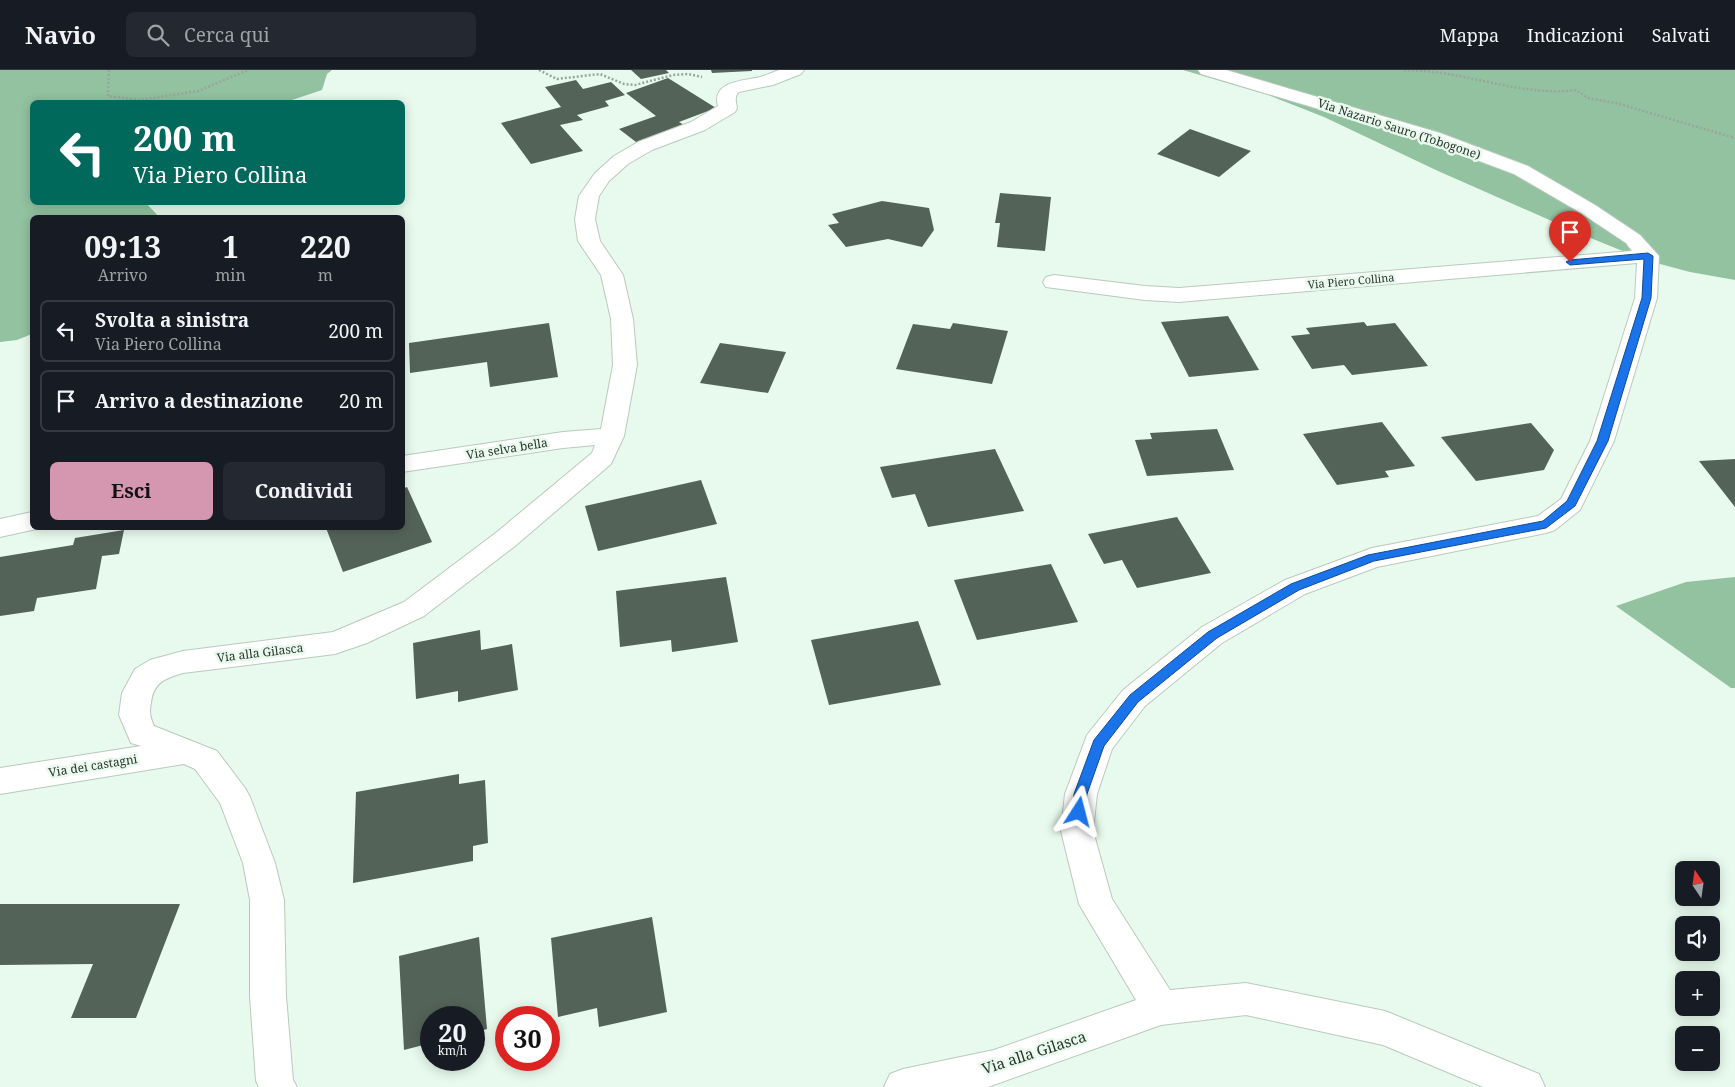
<!DOCTYPE html>
<html lang="it">
<head>
<meta charset="utf-8">
<style>
  body { margin:0; font-family:"Noto Serif",serif; background:#242831; color:#f1f3f6; height:100vh; display:flex; flex-direction:column; font-size:19px; white-space:nowrap }
  * { box-sizing:border-box; margin:0 }
  p { font-size:16px; color:#9ea1a6 }
  .icon { flex:none; width:28px; height:28px; fill:none; stroke:currentColor; stroke-width:2; stroke-linecap:round; stroke-linejoin:round }
  .map { position:relative; flex:1; overflow:hidden }
  .drawer { position:absolute; left:30px; top:145px; width:375px; height:315px; display:flex; flex-direction:column; background:#171b24; border-radius:8px; box-shadow:0 2px 12px #0003 }
  .drawer>* { flex:none }
  .guide { position:absolute; left:30px; top:30px; width:375px; height:105px; border-radius:8px; box-shadow:0 2px 12px #0003; background:#00695c; color:#fff; overflow:hidden }
  .needle { width:32px; rotate:347deg }
  .controls { position:absolute; left:1675px; top:791px; display:grid; gap:10px }
  .controls a { display:grid; place-items:center; width:45px; height:45px; border-radius:8px; background:#171b24; box-shadow:0 2px 12px #0003; font-size:25px }
  .speed { position:absolute; left:420px; top:936px; display:flex; gap:10px; font-size:25px; font-weight:700; text-align:center }
  .speed>* { display:grid; place-content:center; width:65px; height:65px; border-radius:50%; background:#171b24; box-shadow:0 2px 12px #0003; line-height:1 }
  .speed small { font-size:12px; font-weight:400 }
  .speed .limit { border:8px solid #d22; background:#fff; color:#111 }
  .pin { position:absolute; display:grid; place-items:center; width:42px; height:42px; color:#fff; margin:-51px -21px; border-radius:50% 50% 50% 0; rotate:-45deg; box-shadow:0 0 5px #0007 }
  .pin .icon { rotate:45deg }
  .me { position:absolute; width:55px; margin:-28px; rotate:9deg; stroke-linejoin:round; filter:drop-shadow(0 0 4px #0008) }
  .turn { display:flex; align-items:center; gap:18px; height:105px; padding:0 20px; font-size:22px }
  .turn .icon { width:65px; height:65px; stroke-width:2.5 }
  .turn b { display:block; font-size:35px; line-height:42px }
  .eta { display:flex; justify-content:space-evenly; align-items:center; height:85px; text-align:center }
  .eta b { font-size:30px; font-weight:700; line-height:35px }
  .cta { display:flex; gap:10px; margin-top:auto; padding:10px 20px }
  .cta a { flex:1; height:58px; border-radius:8px; background:#d596b0; color:#111; font-size:20px; font-weight:700; line-height:58px; text-align:center }
  .cta a+a { background:#242831; color:#f1f3f6 }
  ul { padding:0; list-style:none }
  li { display:flex; align-items:center; gap:15px; height:62px; margin:0 10px 8px; padding:0 10px; border:2px solid #363941; border-radius:8px }
  li div { flex:1 }
  li b { display:block; font-size:19px }
  li em { font-style:normal }
  header { display:flex; align-items:center; gap:30px; box-sizing:border-box; height:70px; padding:0 25px; background:#171b24; border-bottom:1px solid #363941 }
  header strong { font-size:24px }
  nav { display:flex; gap:28px; margin-inline-start:auto; font-size:18px }
  .search { width:350px; height:45px; background:#242831; display:flex; align-items:center; gap:12px; box-sizing:border-box; padding:0 18px; border-radius:8px; color:#9ea1a6; font-size:19px }
  .map>svg:first-child { display:block }
</style>
</head>
<body>
<header>
<strong>Navio</strong>
<div class="search"><svg class="icon" aria-label="search" viewBox="0 0 24 24"><circle cx="10" cy="10" r="6"/><path d="M15 15l6 6"/></svg>Cerca qui</div>
<nav><a>Mappa</a><a>Indicazioni</a><a>Salvati</a></nav>
</header>
<div class="map">
<svg width="1735" height="1017" viewBox="0 0 1735 1017">
  <rect width="100%" height="100%" fill="#e8faed"/>
  <g fill="#92c2a0">
    <polygon points="0,0 332,0 327,4 322,20 286,32 32,32 32,132 146,133 159,147 32,148 32,264 17,270 0,272"/>
    <polygon points="1183,0 1735,0 1735,210 1690,202 1645,190 1588,167 1438,101 1324,47 1268,25"/>
    <polygon points="1735,507 1735,618 1731,618 1616,536 1686,512"/>
  </g>
  <g fill="#546358">
    <polygon points="631,0 666,0 669,3 641,9"/>
    <polygon points="711,0 752,0 752,1 712,3"/>
    <polygon points="668,8 716,38 679,52 684,55 636,72 619,59 656,46 626,23"/>
    <polygon points="576,10 583,19 611,12 625,25 605,31 609,36 577,45 583,50 560,55 583,81 531,94 501,53 561,37 545,17"/>
    <polygon points="1190,59 1251,81 1219,107 1157,84"/>
    <polygon points="1000,123 1051,127 1045,181 997,177 1000,153 995,153"/>
    <polygon points="882,131 929,138 934,160 922,177 888,169 846,177 828,155 839,153 832,144"/>
    <polygon points="1228,246 1259,300 1189,307 1161,252"/>
    <polygon points="1364,252 1367,256 1395,253 1428,296 1352,305 1344,295 1312,299 1291,266 1310,264 1306,258"/>
    <polygon points="549,253 558,307 490,317 487,292 410,303 409,273"/>
    <polygon points="953,253 1008,261 992,314 896,299 913,254 950,259"/>
    <polygon points="720,273 786,282 768,323 700,313"/>
    <polygon points="1382,352 1415,396 1385,401 1389,407 1337,415 1303,364"/>
    <polygon points="1531,353 1554,380 1544,400 1476,411 1441,367"/>
    <polygon points="1217,359 1234,400 1147,406 1135,370 1152,369 1150,363"/>
    <polygon points="995,379 1024,441 928,457 915,424 892,428 880,397"/>
    <polygon points="1735,389 1735,437 1699,391"/>
    <polygon points="701,410 717,454 598,481 585,436"/>
    <polygon points="407,417 432,472 343,502 326,458 402,458 402,419"/>
    <polygon points="1177,447 1211,503 1137,518 1122,490 1104,494 1088,464"/>
    <polygon points="124,460 119,484 102,486 96,519 37,528 34,541 0,546 0,487 73,475 75,468"/>
    <polygon points="1051,494 1078,552 977,570 954,510"/>
    <polygon points="726,507 738,572 672,582 671,570 620,577 616,521"/>
    <polygon points="918,551 941,615 829,635 811,570"/>
    <polygon points="480,560 481,580 512,574 518,620 458,632 458,621 416,629 413,573"/>
    <polygon points="459,704 459,714 485,710 488,773 473,776 473,791 353,813 356,722"/>
    <polygon points="0,834 180,834 136,948 71,948 93,894 0,895"/>
    <polygon points="652,847 667,942 599,957 597,938 558,947 551,868"/>
    <polygon points="479,867 487,959 474,963 474,948 431,948 431,973 404,980 399,886"/>
  </g>
  <g fill="none" stroke-linecap="round" stroke-linejoin="round">
    <g stroke="#b9cabd" stroke-width="2">
      <g id="minor">
        <path d="M779,0H804L801,4L773,15L739,22C734,26 736,32 737,38L735,42L705,60L652,80L628,94L609,111L599,126L595,149L600,171L623,205L633,249L637,295L624,366L611,394L515,476L424,546L367,573L335,584L183,603C165,608 153,613 151,633C149,642 150,647 154,656L217,681L245,718L250,727L275,793L284,830L286,926L293,1010L297,1017H259L256,1011L250,926V830L243,793L220,733L195,699L184,694L0,724V698L141,676L131,673L119,645L122,623L135,599L150,590L183,581L333,562L404,532L497,462L592,383L595,375L563,378L402,402V386L563,362L601,359L613,295L611,249L601,205L578,171L575,149L579,126L595,103L614,86L638,72L691,52L718,36C711,11 744,11 760,7C767,5 773,2 779,0Z"/>
        <polygon points="1198,0 1226,0 1440,63 1528,96 1595,135 1640,165 1659,186 1657,228 1614,371 1580,440 1555,460 1546,463 1377,497 1305,524 1222,573 1145,636 1112,679 1097,724 1093,761 1112,829 1170,920 1246,913 1385,941 1539,1004 1545,1017 1483,1017 1383,975 1246,945 1161,955 988,1017 884,1017 890,1004 903,999 994,980 1136,930 1079,834 1061,761 1065,724 1087,665 1123,620 1202,557 1285,510 1372,478 1538,446 1561,429 1590,371 1635,228 1637,193 1179,232 1145,230 1046,217 1043,212 1046,207 1054,205 1145,216 1179,218 1632,181 1626,173 1581,143 1514,104 1426,71 1201,4"/>
        <polygon points="32,442 32,458 41,458 0,467 0,449"/>
      </g>
    </g>
    <g stroke="#99a69c" stroke-width="2.5" stroke-dasharray="2 2" stroke-linecap="butt">
      <polyline points="109,0 108,26 139,30 198,21 248,0"/>
      <polyline points="539,0 557,9 600,4 624,14 635,15 673,5 688,4 702,7"/>
      <path d="M1404,0C1414,1 1425,1 1435,2C1482,8 1528,26 1576,20L1588,28L1616,33L1735,68"/>
    </g>
    <use href="#minor" fill="#fff" fill-rule="evenodd"/>
  </g>
  <polygon fill="#1a73e8" stroke="#114b97" points="1648,183 1653,186 1651,228 1608,371 1575,436 1546,458 1374,491 1299,520 1217,568 1138,632 1104,676 1087,724 1084,746 1079,748 1074,746 1072,742 1074,724 1094,670 1130,625 1208,562 1291,514 1368,485 1543,451 1567,431 1597,371 1642,228 1644,189 1570,195 1566,192 1570,190"/>
  <g text-anchor="middle" stroke-width="5" stroke-linejoin="round" paint-order="stroke">
    <g font-size="11" fill="#2d342f" stroke="#e8faed">
      <text transform="translate(1351 211) rotate(-5)" y="4">Via Piero Collina</text>
    </g>
    <g font-size="12" fill="#2d342f" stroke="#e8faed">
      <text transform="translate(1399 59) rotate(18)" y="4">Via Nazario Sauro (Tobogone)</text>
      <text transform="translate(507 379) rotate(-9)" y="4">Via selva bella</text>
      <text transform="translate(260 583) rotate(-7)" y="4">Via alla Gilasca</text>
      <text transform="translate(93 696) rotate(-9)" y="4">Via dei castagni</text>
    </g>
    <g font-size="15" fill="#2d342f" stroke="#e8faed">
      <text transform="translate(1034 983) rotate(-18)" y="5">Via alla Gilasca</text>
    </g>
  </g>
</svg>
<div class="controls">
<a><svg class="needle" viewBox="-14 -14 28 28"><path d="M0-13l5 13h-10z" fill="#e53935"/><path d="M0 13l5-13h-10z" fill="#9ea1a6"/></svg></a>
<a><svg class="icon" aria-label="sound" viewBox="0 0 24 24"><path d="M4 9h4l5-4v14l-5-4H4zM17 9q2 3 0 6"/></svg></a>
<a>+</a>
<a>−</a>
</div>
<div class="speed"><div>20<small>km/h</small></div><div class="limit">30</div></div>
<div class="pin" style="left:1570px;top:192px;background:#d93025"><svg class="icon" aria-label="arrive" viewBox="0 0 24 24"><path d="M6 21V4h12l-3 4 3 4H6"/></svg></div>
<svg class="me" style="left:1079px;top:742px" viewBox="-20 -20 40 40"><path d="M0-17L14 15 0 8-14 15z" fill="#1a73e8" stroke="#fff" stroke-width="4"/></svg>
<div class="guide">
<div class="turn"><svg class="icon" aria-label="left" viewBox="0 0 24 24"><path d="M17 20v-9H6M10 6l-5 5 5 5"/></svg><div><b>200 m</b>Via Piero Collina</div></div>
</div>
<section class="drawer">
<div class="eta">
<div><b>09:13</b><p>Arrivo</p></div>
<div><b>1</b><p>min</p></div>
<div><b>220</b><p>m</p></div>
</div>
<ul>
<li><svg class="icon" aria-label="left" viewBox="0 0 24 24"><path d="M17 20v-9H6M10 6l-5 5 5 5"/></svg><div><b>Svolta a sinistra</b><p>Via Piero Collina</p></div><em>200 m</em></li>
<li><svg class="icon" aria-label="arrive" viewBox="0 0 24 24"><path d="M6 21V4h12l-3 4 3 4H6"/></svg><div><b>Arrivo a destinazione</b></div><em>20 m</em></li>
</ul>
<div class="cta"><a>Esci</a><a>Condividi</a></div>
</section>
</div>
</body>
</html>
